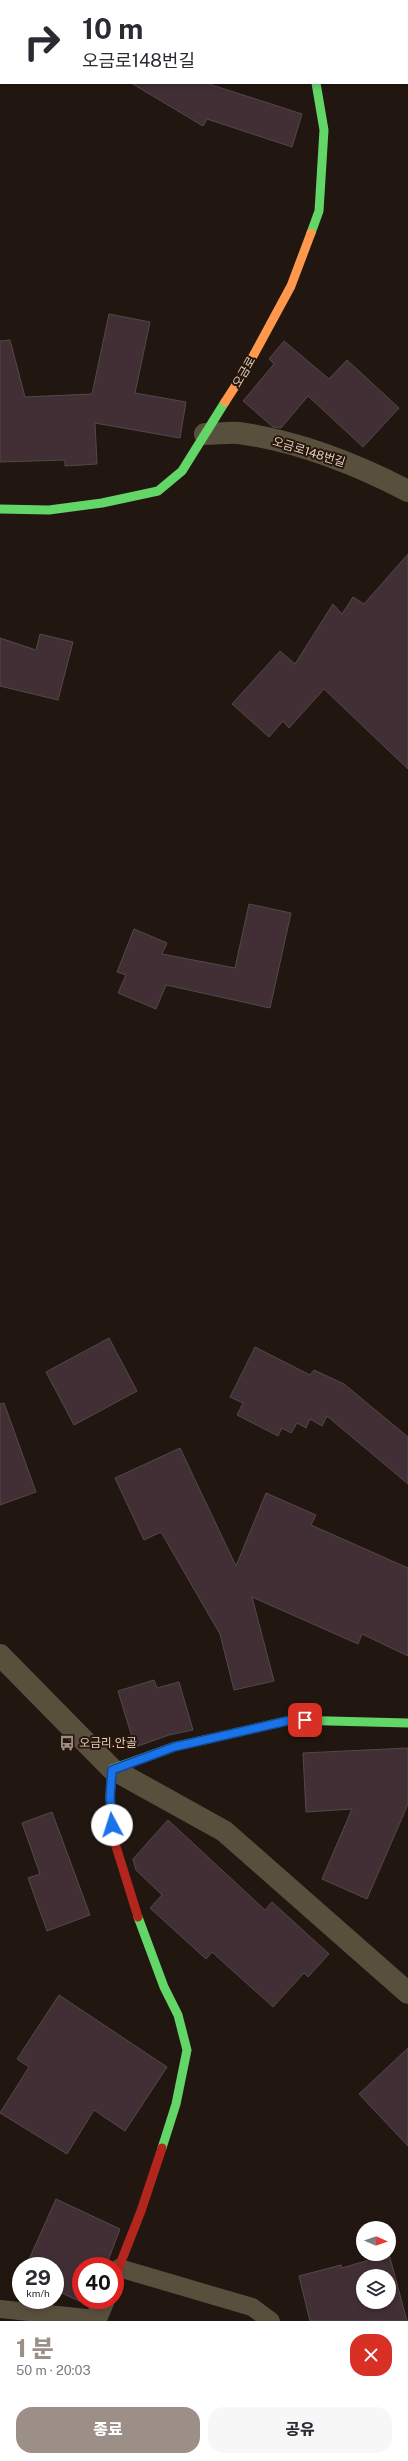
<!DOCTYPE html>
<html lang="ko">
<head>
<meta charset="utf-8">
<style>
  body { margin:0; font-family:"Public Sans","Noto Sans KR",sans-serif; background:#f7f7f7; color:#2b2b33; height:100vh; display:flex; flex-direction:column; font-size:15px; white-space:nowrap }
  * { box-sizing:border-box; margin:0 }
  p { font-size:13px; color:#7c7c81 }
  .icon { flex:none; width:22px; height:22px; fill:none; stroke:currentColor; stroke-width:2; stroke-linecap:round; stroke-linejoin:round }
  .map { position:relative; height:2321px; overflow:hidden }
  .drawer { display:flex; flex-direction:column; background:#fff; flex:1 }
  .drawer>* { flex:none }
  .hud { position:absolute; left:0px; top:0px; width:408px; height:84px; box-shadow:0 2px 6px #0003; background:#fff; color:#2b2b33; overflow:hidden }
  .needle { width:26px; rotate:92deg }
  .fabs { position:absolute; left:356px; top:2221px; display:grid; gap:8px }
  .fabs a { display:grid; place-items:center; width:40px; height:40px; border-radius:50%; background:#fff; box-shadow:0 2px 6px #0003; font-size:20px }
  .speed { position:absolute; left:12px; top:2257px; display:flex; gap:8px; font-size:20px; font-weight:700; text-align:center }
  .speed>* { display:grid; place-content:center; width:52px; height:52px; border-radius:50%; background:#fff; box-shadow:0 2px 6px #0003; line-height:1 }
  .speed small { font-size:10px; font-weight:400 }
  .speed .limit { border:6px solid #d22; background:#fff; color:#111 }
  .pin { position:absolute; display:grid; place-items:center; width:34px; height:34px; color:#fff; margin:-17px; border-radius:8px; box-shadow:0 2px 6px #0006 }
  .me { position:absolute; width:44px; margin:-22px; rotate:355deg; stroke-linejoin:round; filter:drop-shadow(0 0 3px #0008) }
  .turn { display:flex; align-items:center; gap:14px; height:84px; padding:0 16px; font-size:18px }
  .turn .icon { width:52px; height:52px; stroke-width:2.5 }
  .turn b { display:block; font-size:28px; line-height:34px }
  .round { display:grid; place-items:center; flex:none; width:42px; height:42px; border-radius:16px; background:#f7f7f7 }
  .headline { display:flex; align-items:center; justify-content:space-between; height:68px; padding:0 16px }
  h1 { font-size:24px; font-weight:800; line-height:30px; color:#9c8f88 }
  .action { display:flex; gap:8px; margin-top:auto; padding:8px 16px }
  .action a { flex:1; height:46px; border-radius:16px; background:#9c8f88; color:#fff; font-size:16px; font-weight:800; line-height:46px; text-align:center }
  .action a+a { background:#f7f7f7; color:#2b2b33 }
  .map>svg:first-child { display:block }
</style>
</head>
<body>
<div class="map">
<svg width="408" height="2321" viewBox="0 0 408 2321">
  <rect width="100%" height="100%" fill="#221710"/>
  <g fill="#412f35" stroke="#524949" fill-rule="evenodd">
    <polygon points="131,83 206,83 302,114 292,147 207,119 203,126"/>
    <polygon points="109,314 150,322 135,393 186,402 180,438 95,423 97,464 65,466 65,460 0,462 0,341 10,340 25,397 92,394"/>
    <polygon points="284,341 329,379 347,360 399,408 363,447 308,396 281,428 273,427 243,401 274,364 269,359"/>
    <polygon points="408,554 408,769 324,689 289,728 283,721 269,737 232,704 280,651 295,664 333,604 342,614 353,597 364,604"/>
    <polygon points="40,634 73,642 58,700 0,686 0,638 36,650"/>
    <polygon points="249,904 291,913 270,1008 166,985 156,1009 118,993 126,975 117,972 134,929 167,943 162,954 235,968"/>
    <polygon points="109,1338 137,1391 74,1425 46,1372"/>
    <polygon points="255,1347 310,1375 314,1370 344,1384 408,1437 408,1484 327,1416 322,1426 310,1419 306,1428 297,1423 291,1433 282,1428 278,1436 237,1415 243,1403 230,1397"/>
    <polygon points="4,1403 36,1492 0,1505 0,1404"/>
    <polygon points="180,1448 236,1566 266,1493 316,1515 311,1525 408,1568 408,1656 362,1634 358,1644 252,1597 274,1681 234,1690 220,1634 161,1532 144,1540 115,1478"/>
    <polygon points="154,1680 157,1688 179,1682 193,1730 169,1735 135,1747 118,1691"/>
    <polygon points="408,1748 408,1804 367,1899 322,1879 352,1809 306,1812 303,1753"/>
    <polygon points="52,1812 90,1915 47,1931 28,1878 40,1874 22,1823"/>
    <polygon points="168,1820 265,1910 272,1902 329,1954 308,1977 304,1973 273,2007 212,1952 206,1959 150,1908 162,1895 136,1870 133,1859"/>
    <polygon points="59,1995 167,2067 125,2131 94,2110 67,2154 0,2113 29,2067 17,2059"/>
    <polygon points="408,2048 408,2146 359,2094"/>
    <polygon points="56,2199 120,2229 106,2266 81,2266 81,2300 90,2300 88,2305 55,2290 55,2266 26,2266"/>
    <path d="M389,2254L407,2321H310L299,2276L341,2265L342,2268ZM363,2276H389V2302H363Z"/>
  </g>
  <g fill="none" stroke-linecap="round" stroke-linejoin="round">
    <g stroke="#594f3d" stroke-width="18">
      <polyline points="119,2268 252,2307 271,2321"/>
      <polyline points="0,2309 96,2319"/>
    </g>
    <g stroke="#594f3d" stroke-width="22">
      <polyline points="282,0 283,1"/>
      <path d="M205,434C216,434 228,432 239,433C297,441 356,464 408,491"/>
      <polyline points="0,1655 112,1769 224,1831 408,1993"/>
      <polyline points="95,2321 104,2300"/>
    </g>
    <g stroke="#63d668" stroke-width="9">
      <polyline points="311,233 319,211 324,130 316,83"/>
      <polyline points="0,509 49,510 102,503 158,491 182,471 225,402"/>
      <polyline points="110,1799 112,1769 173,1747 291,1720 408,1723"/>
      <polyline points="138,1917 164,1987 178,2015 187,2050 176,2104 162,2148"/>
    </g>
    <polyline stroke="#ff974d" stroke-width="9" points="225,402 245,371 291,286 311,233"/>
    <g stroke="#b3261e" stroke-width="9">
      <polyline points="110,1799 114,1840 138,1917"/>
      <polyline points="115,2277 141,2211 162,2148"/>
    </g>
  </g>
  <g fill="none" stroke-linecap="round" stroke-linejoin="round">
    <g stroke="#114b97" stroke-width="10">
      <polyline id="route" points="112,1825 110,1797 112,1770 174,1747 291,1720 305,1720"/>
    </g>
    <use href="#route" stroke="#1a73e8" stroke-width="7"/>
  </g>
  <defs>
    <g id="bus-bare" transform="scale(1.2)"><path d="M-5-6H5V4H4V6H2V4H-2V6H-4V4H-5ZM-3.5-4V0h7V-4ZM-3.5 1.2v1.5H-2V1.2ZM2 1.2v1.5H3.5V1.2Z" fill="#9c8f88" stroke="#291609" stroke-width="2.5" paint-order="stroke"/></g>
  </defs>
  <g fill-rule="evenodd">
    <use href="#bus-bare" x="67" y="1743"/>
  </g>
  <g text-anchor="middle" stroke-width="4" stroke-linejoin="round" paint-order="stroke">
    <g font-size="12" fill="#ded0c8" stroke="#291609">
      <text transform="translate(244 372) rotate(-60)" y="4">오금로</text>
      <text transform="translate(309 452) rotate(17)" y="4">오금로148번길</text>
    </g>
    <g font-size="12" fill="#ded0c8" stroke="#291609" text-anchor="start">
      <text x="79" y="1747">오금리.안골</text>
    </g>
  </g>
</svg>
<div class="fabs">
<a><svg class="needle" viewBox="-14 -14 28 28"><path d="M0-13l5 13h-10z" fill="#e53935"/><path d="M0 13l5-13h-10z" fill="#7c7c81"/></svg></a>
<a><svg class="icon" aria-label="layers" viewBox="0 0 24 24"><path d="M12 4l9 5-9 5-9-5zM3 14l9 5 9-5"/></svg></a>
</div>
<div class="speed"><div>29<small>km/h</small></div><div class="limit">40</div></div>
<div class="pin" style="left:305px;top:1720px;background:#d93025"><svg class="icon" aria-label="arrive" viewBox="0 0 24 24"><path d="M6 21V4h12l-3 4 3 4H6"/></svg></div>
<svg class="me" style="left:112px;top:1825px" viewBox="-20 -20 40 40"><circle r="19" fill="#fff"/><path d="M0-13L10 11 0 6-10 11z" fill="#1a73e8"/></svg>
<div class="hud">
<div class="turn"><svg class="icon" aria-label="right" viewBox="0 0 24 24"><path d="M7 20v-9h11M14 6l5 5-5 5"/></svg><div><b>10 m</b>오금로148번길</div></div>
</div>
</div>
<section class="drawer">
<div class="headline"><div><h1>1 분</h1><p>50 m · 20:03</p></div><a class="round" style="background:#d93025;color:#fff"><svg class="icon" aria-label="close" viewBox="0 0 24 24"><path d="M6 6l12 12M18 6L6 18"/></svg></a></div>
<div class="action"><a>종료</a><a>공유</a></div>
</section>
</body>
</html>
